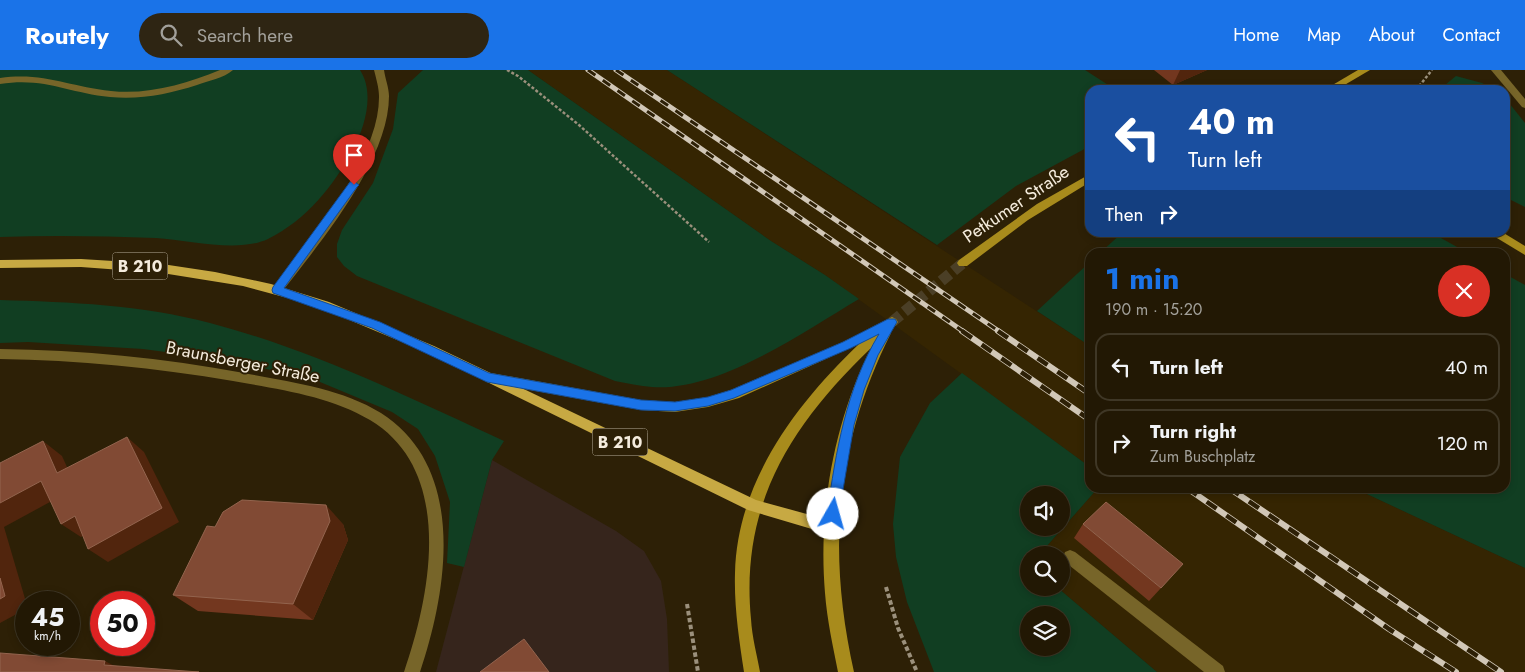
<!DOCTYPE html>
<html lang="en">
<head>
<meta charset="utf-8">
<style>
  body { margin:0; font-family:Jost,sans-serif; background:#2e2513; color:#f1f3f6; height:100vh; display:flex; flex-direction:column; font-size:19px; white-space:nowrap }
  * { box-sizing:border-box; margin:0 }
  p { font-size:16px; color:#a2a09a }
  .icon { flex:none; width:28px; height:28px; fill:none; stroke:currentColor; stroke-width:2; stroke-linecap:round; stroke-linejoin:round }
  .map { position:relative; flex:1; overflow:hidden }
  .details { position:absolute; left:1085px; top:178px; width:425px; height:245px; display:flex; flex-direction:column; background:#221804; border-radius:15px; box-shadow:0 2px 8px #0003,0 0 0 1px #3f3726 }
  .details>* { flex:none }
  .guide { position:absolute; left:1085px; top:15px; width:425px; height:152px; border-radius:15px; box-shadow:0 2px 8px #0003,0 0 0 1px #3f3726; background:#1a4fa0; color:#fff; overflow:hidden }
  .fabs { position:absolute; left:1020px; top:416px; display:grid; gap:10px }
  .fabs a { display:grid; place-items:center; width:50px; height:50px; border-radius:50%; background:#221804; box-shadow:0 2px 8px #0003,0 0 0 1px #3f3726; font-size:25px }
  .speed { position:absolute; left:15px; top:521px; display:flex; gap:10px; font-size:25px; font-weight:700; text-align:center }
  .speed>* { display:grid; place-content:center; width:65px; height:65px; border-radius:50%; background:#221804; box-shadow:0 2px 8px #0003,0 0 0 1px #3f3726; line-height:1 }
  .speed small { font-size:12px; font-weight:400 }
  .speed .limit { border:8px solid #d22; background:#fff; color:#111 }
  .pin { position:absolute; display:grid; place-items:center; width:42px; height:42px; color:#fff; margin:-51px -21px; border-radius:50% 50% 50% 0; rotate:-45deg; box-shadow:0 0 5px #0007 }
  .pin .icon { rotate:45deg }
  .me { position:absolute; width:55px; margin:-28px; rotate:7deg; stroke-linejoin:round; filter:drop-shadow(0 0 4px #0008) }
  .turn { display:flex; align-items:center; gap:18px; height:105px; padding:0 20px; font-size:22px }
  .turn .icon { width:65px; height:65px; stroke-width:2.5 }
  .turn b { display:block; font-size:35px; line-height:42px }
  .then { display:flex; align-items:center; height:48px; padding:0 20px; background:#0003; gap:10px; font-size:19px }
  .round { display:grid; place-items:center; flex:none; width:52px; height:52px; border-radius:26px; background:#2e2513 }
  .summary { display:flex; align-items:center; justify-content:space-between; height:85px; padding:0 20px }
  h1 { font-size:30px; font-weight:700; line-height:38px; color:#1a73e8 }
  ul { padding:0; list-style:none }
  li { display:flex; align-items:center; gap:15px; height:68px; margin:0 10px 8px; padding:0 10px; border:2px solid #3f3726; border-radius:15px }
  li div { flex:1 }
  li b { display:block; font-size:19px }
  li em { font-style:normal }
  header { display:flex; align-items:center; gap:30px; box-sizing:border-box; height:70px; padding:0 25px; background:#1a73e8; color:#fff }
  header strong { font-size:24px }
  nav { display:flex; gap:28px; margin-inline-start:auto; font-size:18px }
  .search { width:350px; height:45px; background:#2e2513; display:flex; align-items:center; gap:12px; box-sizing:border-box; padding:0 18px; border-radius:28px; color:#a2a09a; font-size:19px }
  .map>svg:first-child { display:block }
</style>
</head>
<body>
<header>
<strong>Routely</strong>
<div class="search"><svg class="icon" aria-label="search" viewBox="0 0 24 24"><circle cx="10" cy="10" r="6"/><path d="M15 15l6 6"/></svg>Search here</div>
<nav><a>Home</a><a>Map</a><a>About</a><a>Contact</a></nav>
</header>
<div class="map">
<svg width="1525" height="602" viewBox="0 0 1525 602">
  <rect width="100%" height="100%" fill="#2d2006"/>
  <polygon fill="#36251c" points="492,390 616,461 644,481 661,511 667,549 669,602 436,602"/>
  <g fill="#352502">
    <polygon points="528,0 667,0 1090,276 1090,397 825,205 771,171"/>
    <polygon points="1098,418 1354,418 1525,498 1525,602 1157,602 1058,518 1061,518 1061,485 1039,485"/>
  </g>
  <g fill="#113e22" fill-rule="evenodd">
    <path d="M0,0H360C375,23 365,57 353,79C334,116 306,150 268,169C238,183 189,170 156,168C104,166 52,165 0,167Z"/>
    <path d="M423,0H528L771,171L825,205L859,229C803,262 719,322 652,317C640,316 627,313 615,311L357,206L344,196L337,187V174L342,160L373,113L393,59L398,23Z"/>
    <polygon points="667,0 1085,0 1116,20 1090,20 1090,76 1016,116 937,175"/>
    <polygon points="1456,6 1482,13 1495,20 1439,20"/>
    <polygon points="1505,28 1525,53 1525,137 1505,127"/>
    <polygon points="1123,162 1432,163 1466,182 1101,182"/>
    <polygon points="1090,192 1090,276 1037,241"/>
    <polygon points="1505,204 1525,215 1525,498 1354,418 1505,418"/>
    <path d="M0,230C70,232 142,235 210,253C313,280 408,327 504,371L492,390L464,497L447,493L450,432L435,386L418,359L392,342L320,312L233,291L143,279L28,272L0,273Z"/>
    <path d="M962,303L1090,397V418H1098L1039,485H1029V518H1058L1157,602H934L907,532L896,487L893,454L900,387L930,333ZM1029,425H1061V458H1029ZM1029,545H1061V578H1029Z"/>
  </g>
  <g fill="none" stroke-linecap="round" stroke-linejoin="round">
    <polyline stroke="#4b3f26" stroke-width="11" stroke-dasharray="11 5" stroke-linecap="butt" points="892,252 963,193"/>
    <g stroke="#9b907c" stroke-width="2.5" stroke-dasharray="3 2" stroke-linecap="butt">
      <polyline points="507,0 518,6 579,55 709,172"/>
      <polyline points="1416,20 1432,0"/>
    </g>
    <g stroke="#9b907c" stroke-width="4" stroke-dasharray="4.5 2.5" stroke-linecap="butt">
      <polyline points="886,517 898,558 917,602"/>
      <polyline points="687,534 698,602"/>
    </g>
    <g fill="#776529" fill-rule="evenodd">
      <polygon points="1491,0 1501,0 1525,29 1525,38 1522,37"/>
      <polygon points="1070,480 1075,482 1223,596 1225,602 1204,602 1065,492 1063,487 1065,482"/>
    </g>
    <g fill="#776529" fill-rule="evenodd">
      <path d="M220,0H233C224,8 208,11 197,15C169,24 140,30 110,27C68,23 45,7 0,14V8C45,2 69,17 111,21C149,25 185,14 220,0Z"/>
      <path d="M374,0H384C385,8 389,18 389,26C389,91 319,174 281,223H273L271,220L273,217C310,169 380,89 379,26C379,18 376,8 374,0Z"/>
      <path d="M0,279C82,280 163,288 244,303C289,312 341,318 381,343C467,398 448,519 420,602H404C431,524 455,401 370,350C330,326 278,319 233,311C156,298 78,290 0,289Z"/>
    </g>
    <g fill="#a88b1c" fill-rule="evenodd">
      <polygon points="1358,0 1370,0 1336,20 1324,20"/>
      <polygon points="1090,104 1090,112 1028,150 967,196 959,196 957,193 959,190 1037,134"/>
      <polygon points="1487,162 1502,162 1525,176 1525,185"/>
      <path d="M892,247L896,249L898,252L896,255L888,259L891,263C835,375 827,481 854,602H838C833,576 827,550 825,523C818,440 834,352 871,278C791,355 740,434 751,549C752,567 757,585 760,602H744C739,569 734,537 735,503C737,412 796,334 859,274L739,328L708,337L675,342L641,340L491,313L487,312L485,308L487,304L491,303L641,330L675,332L708,327L731,320L843,272Z"/>
    </g>
    <polygon fill="#c7a943" fill-rule="evenodd" points="81,189 162,194 215,202 271,214 329,232 434,276 756,430 832,451 837,453 839,458 837,463 832,465 748,440 426,282 347,249 295,230 243,216 162,203 81,197 0,198 0,190"/>
    <g stroke="#d1c7b7" stroke-width="5">
      <g id="rail-far1">
        <polyline points="588,0 964,262"/>
        <polyline points="616,0 1000,262"/>
      </g>
    </g>
    <g stroke="#d1c7b7" stroke-width="6">
      <g id="rail">
        <polyline points="962,261 1090,350"/>
        <polyline points="998,261 1090,324"/>
        <polyline points="1187,418 1389,559 1456,602"/>
        <polyline points="1229,418 1501,602"/>
      </g>
    </g>
    <use href="#rail-far1" stroke="#2d2006" stroke-width="3" stroke-dasharray="9" stroke-linecap="butt"/>
    <use href="#rail" stroke="#2d2006" stroke-width="4.5" stroke-dasharray="12" stroke-linecap="butt"/>
  </g>
  <g fill="#73371f">
    <polygon points="1154,0 1207,0 1173,15"/>
    <polygon points="343,454 348,470 313,550 198,541 173,525 215,457"/>
    <polygon points="1083,454 1161,518 1149,531 1074,468"/>
  </g>
  <g fill="#51250d">
    <polygon points="1180,0 1207,0 1173,15"/>
    <polygon points="127,367 144,382 179,452 108,492 88,479"/>
    <polygon points="43,371 62,386 76,417 57,403"/>
    <polygon points="41,411 61,426 4,457 26,532 26,539 0,553 0,433"/>
    <polygon points="326,435 343,454 348,470 313,550 293,534"/>
    <polygon points="75,446 94,459 81,467 61,454"/>
    <polygon points="105,591 126,602 104,595"/>
  </g>
  <g fill="#814a34" stroke="#93644e">
    <polygon points="127,367 162,438 88,479 75,446 61,454 41,411 0,433 0,393 43,371 57,403"/>
    <polygon points="242,430 326,435 330,451 293,534 173,525 207,456 215,457 223,442"/>
    <polygon points="1106,432 1183,494 1161,518 1083,454"/>
    <polygon points="0,508 5,526 0,529"/>
    <polygon points="524,569 549,602 480,602"/>
    <polygon points="0,583 105,591 104,595 199,602 0,602"/>
  </g>
  <path fill="#1a73e8" stroke="#114b97" d="M354,111L359,115L357,117L284,218L380,252L489,303L641,330L675,332L708,327L731,320L843,272L888,249H895L897,252L878,285L864,320L854,355L838,449L833,450L829,449L827,444C836,381 846,319 879,264L851,278L734,328L708,336L675,341L641,340L487,312L372,258L273,223L272,220L273,217L350,112Z"/>
  <g text-anchor="middle" stroke-width="4" stroke-linejoin="round" paint-order="stroke">
    <g fill="#2d2006" stroke="#b9af9c" stroke-width="1">
      <rect x="112.5" y="182.5" width="55" height="27" rx="4"/>
      <rect x="592.5" y="358.5" width="55" height="27" rx="4"/>
    </g>
    <g font-size="16" font-weight="bold" fill="#f5ecdd">
      <text x="140" y="202">B 210</text>
      <text x="620" y="378">B 210</text>
    </g>
    <g font-size="18" fill="#f5ecdd" stroke="#2d2006">
      <text transform="translate(1016 134) rotate(-34)" y="6">Petkumer Straße</text>
      <text transform="translate(243 292) rotate(11)" y="6">Braunsberger Straße</text>
    </g>
  </g>
</svg>
<div class="fabs">
<a><svg class="icon" aria-label="sound" viewBox="0 0 24 24"><path d="M4 9h4l5-4v14l-5-4H4zM17 9q2 3 0 6"/></svg></a>
<a><svg class="icon" aria-label="search" viewBox="0 0 24 24"><circle cx="10" cy="10" r="6"/><path d="M15 15l6 6"/></svg></a>
<a><svg class="icon" aria-label="layers" viewBox="0 0 24 24"><path d="M12 4l9 5-9 5-9-5zM3 14l9 5 9-5"/></svg></a>
</div>
<div class="speed"><div>45<small>km/h</small></div><div class="limit">50</div></div>
<div class="pin" style="left:354px;top:115px;background:#d93025"><svg class="icon" aria-label="arrive" viewBox="0 0 24 24"><path d="M6 21V4h12l-3 4 3 4H6"/></svg></div>
<svg class="me" style="left:833px;top:444px" viewBox="-20 -20 40 40"><circle r="19" fill="#fff"/><path d="M0-13L10 11 0 6-10 11z" fill="#1a73e8"/></svg>
<div class="guide">
<div class="turn"><svg class="icon" aria-label="left" viewBox="0 0 24 24"><path d="M17 20v-9H6M10 6l-5 5 5 5"/></svg><div><b>40 m</b>Turn left</div></div>
<div class="then">Then<svg class="icon" aria-label="right" viewBox="0 0 24 24"><path d="M7 20v-9h11M14 6l5 5-5 5"/></svg></div>
</div>
<section class="details">
<div class="summary"><div><h1>1 min</h1><p>190 m · 15:20</p></div><a class="round" style="background:#d93025;color:#fff"><svg class="icon" aria-label="close" viewBox="0 0 24 24"><path d="M6 6l12 12M18 6L6 18"/></svg></a></div>
<ul>
<li><svg class="icon" aria-label="left" viewBox="0 0 24 24"><path d="M17 20v-9H6M10 6l-5 5 5 5"/></svg><div><b>Turn left</b></div><em>40 m</em></li>
<li><svg class="icon" aria-label="right" viewBox="0 0 24 24"><path d="M7 20v-9h11M14 6l5 5-5 5"/></svg><div><b>Turn right</b><p>Zum Buschplatz</p></div><em>120 m</em></li>
</ul>
</section>
</div>
</body>
</html>
